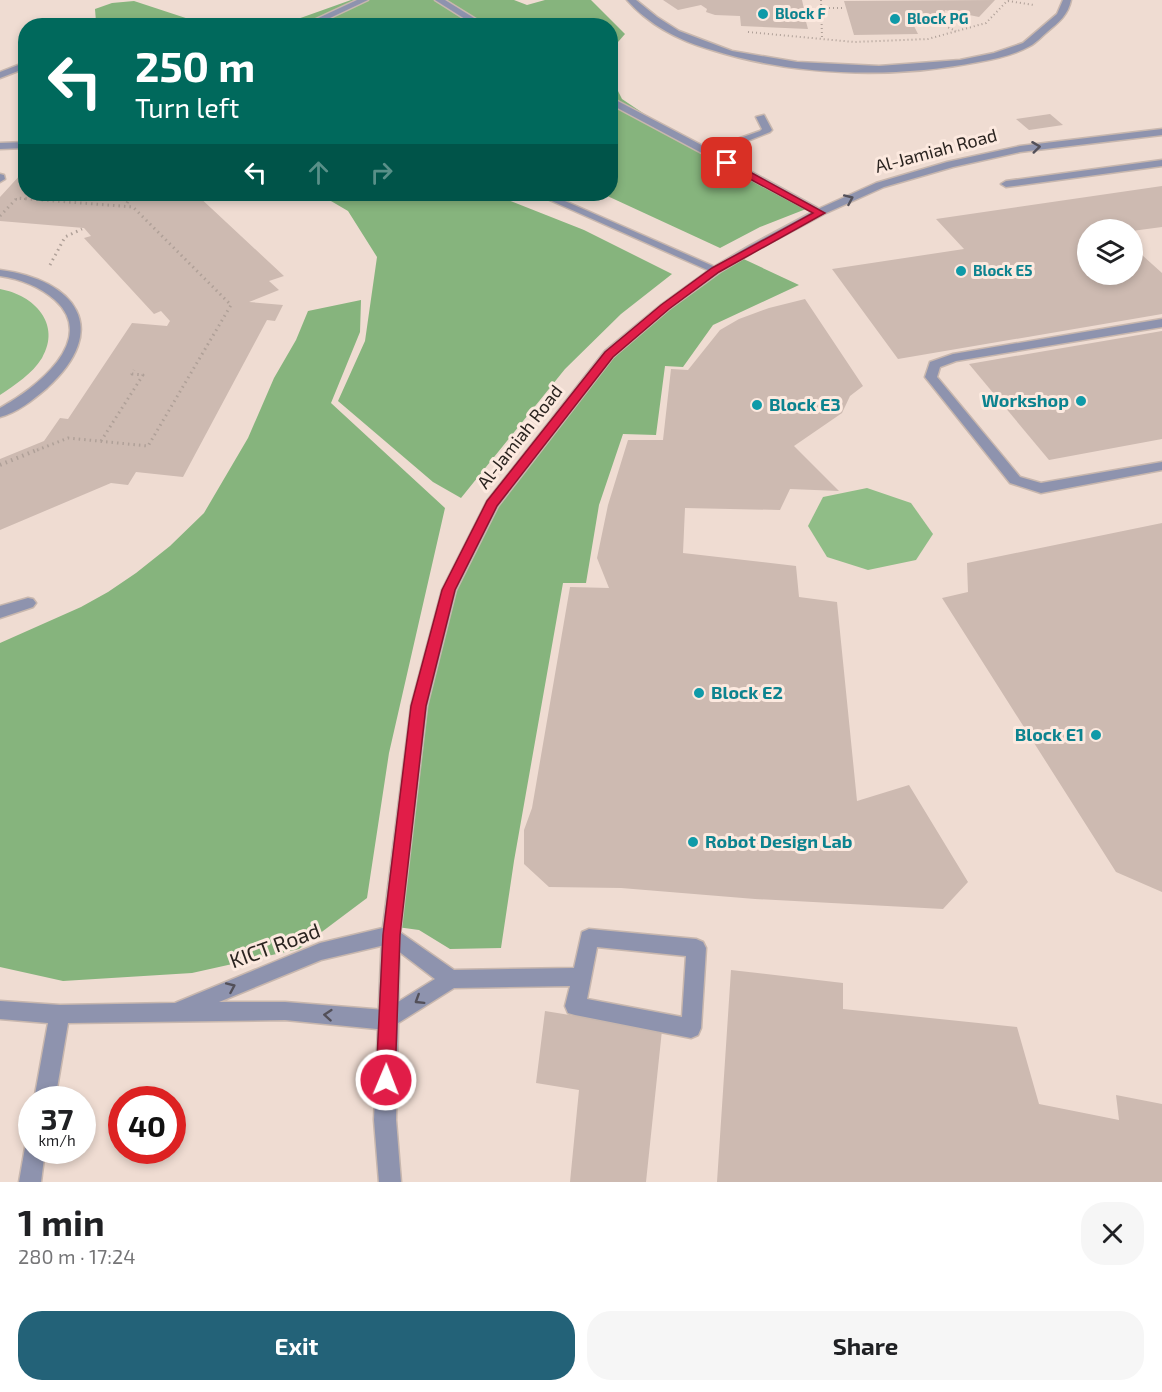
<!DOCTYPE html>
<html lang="en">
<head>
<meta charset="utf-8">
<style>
  body { margin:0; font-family:"Exo 2",sans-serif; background:#f6f6f6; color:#202124; height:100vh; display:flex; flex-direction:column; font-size:22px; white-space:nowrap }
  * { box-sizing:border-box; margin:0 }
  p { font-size:20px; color:#757577 }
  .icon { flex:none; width:33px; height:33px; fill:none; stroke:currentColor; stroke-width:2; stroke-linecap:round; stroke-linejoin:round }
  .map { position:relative; height:1182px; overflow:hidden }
  .details { display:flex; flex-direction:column; background:#fff; flex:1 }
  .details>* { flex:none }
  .banner { position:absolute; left:18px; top:18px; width:600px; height:183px; border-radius:24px; box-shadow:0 3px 9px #0003; background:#00695c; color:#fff; overflow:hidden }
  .buttons { position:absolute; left:1077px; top:219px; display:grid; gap:12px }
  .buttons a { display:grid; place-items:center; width:66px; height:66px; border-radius:50%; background:#fff; box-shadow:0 3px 9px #0003; font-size:30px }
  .speed { position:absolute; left:18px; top:1086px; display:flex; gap:12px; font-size:30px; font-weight:700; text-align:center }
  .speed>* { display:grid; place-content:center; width:78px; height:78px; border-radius:50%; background:#fff; box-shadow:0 3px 9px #0003; line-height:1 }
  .speed small { font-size:15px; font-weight:400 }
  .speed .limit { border:9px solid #d22; background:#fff; color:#111 }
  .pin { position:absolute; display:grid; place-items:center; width:51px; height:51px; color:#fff; margin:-26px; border-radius:12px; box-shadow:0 3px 9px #0006 }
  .me { position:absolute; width:66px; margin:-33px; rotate:1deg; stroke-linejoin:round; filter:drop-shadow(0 0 4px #0008) }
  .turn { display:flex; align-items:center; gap:21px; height:126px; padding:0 18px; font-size:27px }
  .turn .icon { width:78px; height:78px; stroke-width:2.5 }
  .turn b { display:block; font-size:42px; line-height:51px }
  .lanes { display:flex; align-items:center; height:57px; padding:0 18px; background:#0003; justify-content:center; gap:30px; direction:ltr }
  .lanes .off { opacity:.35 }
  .round { display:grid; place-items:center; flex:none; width:63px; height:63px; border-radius:24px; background:#f6f6f6 }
  .headline { display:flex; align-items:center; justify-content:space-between; height:102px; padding:0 18px }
  h1 { font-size:36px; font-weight:700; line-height:45px }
  .cta { display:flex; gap:12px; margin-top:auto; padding:12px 18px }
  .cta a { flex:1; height:69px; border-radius:24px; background:#236278; color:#fff; font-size:24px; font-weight:700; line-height:69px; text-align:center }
  .cta a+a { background:#f6f6f6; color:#202124 }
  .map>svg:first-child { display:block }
</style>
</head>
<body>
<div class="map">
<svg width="1162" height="1182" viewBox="0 0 1162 1182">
  <rect width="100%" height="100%" fill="#efdcd2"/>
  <g fill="#90bd87">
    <path d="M0,289C34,295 62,324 42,358C32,374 15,385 0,395Z"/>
    <polygon points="867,488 911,503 933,534 916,560 868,570 827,557 808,526 823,497"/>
  </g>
  <g fill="#86b47d">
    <polygon points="351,0 514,0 527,5 545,0 591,0 625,34 611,50 610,26 278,26"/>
    <polygon points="134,1 207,25 105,26 96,22 95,9 112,3"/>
    <polygon points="611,77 622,99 701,152 806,209 760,227 720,248 603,194 610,194"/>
    <polygon points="319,194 493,194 584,230 672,274 621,314 565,369 461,498 433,482 338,401 365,341 377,257 348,211"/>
    <polygon points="735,255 799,285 713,325 683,367 665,366 656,435 623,434 599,505 586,583 563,583 514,861 501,948 450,949 419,930 397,927 424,706 453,591 494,505 610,358 660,310"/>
    <polygon points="361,300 360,332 331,403 445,508 389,753 367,898 299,949 192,973 63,981 0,967 0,643 81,607 108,592 136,573 170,546 204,513 248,438 274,378 296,340 308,311"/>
  </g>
  <g fill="#cdbab1">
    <polygon points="663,0 802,0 804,9 797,9 798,17 805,18 808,29 741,26 740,16 715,15 706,12 707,9 701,5 678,10"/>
    <polygon points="995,0 979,17 945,10 941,21 935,23 911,20 918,34 854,35 844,1"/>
    <polygon points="1050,114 1063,125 1029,130 1016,119"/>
    <polygon points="22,173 26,174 26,194 149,194 146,198 150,199 166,194 178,194 183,198 196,194 284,276 269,281 279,290 249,302 283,305 275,321 267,320 183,477 136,472 128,485 111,483 0,530 0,459 44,441 60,418 68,419 132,323 167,326 170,321 161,311 154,314 84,238 91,236 84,228 0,221 0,197"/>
    <polygon points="1162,186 1162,227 1132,231 1132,230 1088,230 1088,274 1132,274 1132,246 1162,273 1162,314 898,359 832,269 964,249 936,219"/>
    <polygon points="805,299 863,386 850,396 842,413 794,446 839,491 790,489 780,510 685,508 683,553 796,566 799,597 837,602 857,801 909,785 968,882 943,909 755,899 621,888 549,887 524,864 524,830 532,808 570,587 609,588 597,558 608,505 628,440 663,440 671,369 688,370 720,330 739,319 769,308"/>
    <polygon points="1162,331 1162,439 1049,460 969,364"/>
    <polygon points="1162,523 1162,892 1116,872 942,598 968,592 967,563"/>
    <polygon points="731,970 843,983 843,1009 1017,1027 1039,1104 1119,1120 1116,1095 1162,1104 1162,1182 717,1182"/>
    <polygon points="545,1011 662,1030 646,1182 570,1182 579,1090 536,1083"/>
  </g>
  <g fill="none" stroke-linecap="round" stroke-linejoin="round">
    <g stroke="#c8b7ae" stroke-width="3">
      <g id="service">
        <polygon points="357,0 368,0 313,26 301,26"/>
        <polygon points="435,0 445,0 487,26 476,26"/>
        <path d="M627,0H636L657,17L679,31L732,51L797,62L879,66L960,60L994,53L1023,43L1057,14L1063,0H1071C1068,15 1059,22 1047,32C1042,36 1036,43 1030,46C1014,55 995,59 978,62C893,79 794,76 712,50C680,41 649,25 627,0Z"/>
        <polygon points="26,62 26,68 0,78 0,72"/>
        <polygon points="610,97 709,149 760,131 762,129 756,117 764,115 772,130 770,132 717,153 825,212 820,215 816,214 610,104"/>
        <polygon points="26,142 26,148 0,149 0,143"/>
        <polygon points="1162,160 1162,166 1006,187 1001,184 1006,181"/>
        <polygon points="0,174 4,175 5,179 0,182"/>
        <polygon points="536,194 549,194 722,270 716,273 712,272"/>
        <path d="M0,270C76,280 112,329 47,388C34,399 17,413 0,417V408C35,389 99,340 55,300C39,286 20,279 0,276Z"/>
        <polygon points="1162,319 1162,327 956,361 940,367 937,377 1020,477 1041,483 1162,462 1162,470 1041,493 1010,483 925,377 930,362 953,354"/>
        <polygon points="28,598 33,599 36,603 33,607 0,618 0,606"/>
        <path d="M391,926L454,970L574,968L582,932L589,929L696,939L703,942L706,948L701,1028L698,1035L691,1038L575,1015L568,1013L565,1006L570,986L454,988L387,1030L285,1020L68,1023L55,1100H34L48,1023L0,1019V1001L60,1005L175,1003L320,943ZM389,944L435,979L385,1010L285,1002H219L321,960ZM597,947L686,956L682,1017L587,999Z"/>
        <polygon points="32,1140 32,1150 45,1150 41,1182 19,1182 26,1142"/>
      </g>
    </g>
    <g stroke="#c8b7ae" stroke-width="3">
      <polygon id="tertiary" points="1162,129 1162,135 1020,152 953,167 884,187 824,214 757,250 720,272 669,309 613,357 498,506 456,590 427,706 400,935 396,1120 401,1182 379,1182 374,1120 382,935 411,706 442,590 487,501 605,351 661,305 712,268 749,246 816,210 876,183 947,162 1020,146"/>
    </g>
    <g stroke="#afa098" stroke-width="2" stroke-dasharray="1 3" stroke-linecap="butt">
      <polyline points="821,0 822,38"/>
      <polyline points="1008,1 1034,5"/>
      <polyline points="821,8 845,8"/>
      <polyline points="797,11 821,12"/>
      <polyline points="941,24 956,31"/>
      <polyline points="748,32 854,42 928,39 986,23 1008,0"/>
      <polyline points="16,199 25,199"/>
      <polyline points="129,199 131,196"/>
    </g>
    <g stroke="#afa098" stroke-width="3" stroke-dasharray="1.5 4" stroke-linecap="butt">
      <polyline points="127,203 130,197"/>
      <polyline points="0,216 17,198 133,207 231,305 148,446 68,438 35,451"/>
      <polyline points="50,265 65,237 82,229"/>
      <polyline points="101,441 143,375 132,374 134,370"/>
    </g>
    <polyline stroke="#afa098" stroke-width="4" stroke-dasharray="1.5 4.5" stroke-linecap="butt" points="0,465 39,449"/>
    <use href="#service" fill="#8e93ae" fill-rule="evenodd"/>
    <use href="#tertiary" fill="#8e93ae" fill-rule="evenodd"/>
  </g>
  <defs><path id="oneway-chevron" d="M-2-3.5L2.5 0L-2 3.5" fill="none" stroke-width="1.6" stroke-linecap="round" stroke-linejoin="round" transform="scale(1.5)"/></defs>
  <g stroke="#535059">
    <use href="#oneway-chevron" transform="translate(1036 147) rotate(-7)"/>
    <use href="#oneway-chevron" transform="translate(849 199) rotate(-24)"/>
    <use href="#oneway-chevron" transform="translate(231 987) rotate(-24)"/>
    <use href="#oneway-chevron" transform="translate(419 1000) rotate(148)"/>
    <use href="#oneway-chevron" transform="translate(328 1015) rotate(-175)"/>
  </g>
  <polygon fill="#e11d48" stroke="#92132f" stroke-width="1.5" points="724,161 730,161 825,213 719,272 669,309 613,357 497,506 455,590 426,706 400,935 395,1080 392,1087 386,1090 379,1087 376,1080 383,935 411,706 442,590 487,501 605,352 661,305 712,268 813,213 724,165"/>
  <g fill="#0f9aa8" stroke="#fce9df" stroke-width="2">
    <circle cx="763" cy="14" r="6"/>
    <circle cx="895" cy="19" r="6"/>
    <circle cx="961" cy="271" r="6"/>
    <circle cx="1081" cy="401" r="6"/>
    <circle cx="757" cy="405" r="6"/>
    <circle cx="699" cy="693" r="6"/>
    <circle cx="1096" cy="735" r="6"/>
    <circle cx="693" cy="842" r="6"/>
  </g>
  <g text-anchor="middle" stroke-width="6" stroke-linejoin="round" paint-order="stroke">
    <g font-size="15" font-weight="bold" fill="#0d838f" stroke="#fce9df" text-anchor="start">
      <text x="775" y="19">Block F</text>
      <text x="907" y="24">Block PG</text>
      <text x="973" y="276">Block E5</text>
    </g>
    <g font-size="18" fill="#2b2420" stroke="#fce9df">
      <text transform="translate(936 151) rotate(-15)" y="6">Al-Jamiah Road</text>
      <text transform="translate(520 437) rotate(-52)" y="6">Al-Jamiah Road</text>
    </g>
    <g font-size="18" font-weight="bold" fill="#0d838f" stroke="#fce9df" text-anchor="start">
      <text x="1069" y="407" text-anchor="end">Workshop</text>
      <text x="769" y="411">Block E3</text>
      <text x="711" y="699">Block E2</text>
      <text x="1084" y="741" text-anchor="end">Block E1</text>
      <text x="705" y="848">Robot Design Lab</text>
    </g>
    <g font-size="21" fill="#2b2420" stroke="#fce9df">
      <text transform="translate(275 946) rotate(-20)" y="7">KICT Road</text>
    </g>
  </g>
</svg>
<div class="buttons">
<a><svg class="icon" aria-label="layers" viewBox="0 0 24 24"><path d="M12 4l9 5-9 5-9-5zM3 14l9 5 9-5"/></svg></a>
</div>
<div class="speed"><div>37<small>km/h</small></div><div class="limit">40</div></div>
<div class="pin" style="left:727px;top:163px;background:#d93025"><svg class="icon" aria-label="arrive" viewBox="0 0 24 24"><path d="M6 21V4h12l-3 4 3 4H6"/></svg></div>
<svg class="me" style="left:386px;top:1080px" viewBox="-20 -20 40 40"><circle r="17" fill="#e11d48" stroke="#fff" stroke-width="3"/><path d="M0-11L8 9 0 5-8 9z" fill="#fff"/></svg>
<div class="banner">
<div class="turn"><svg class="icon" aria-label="left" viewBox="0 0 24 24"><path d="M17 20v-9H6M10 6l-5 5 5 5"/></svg><div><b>250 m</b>Turn left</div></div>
<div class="lanes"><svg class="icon" aria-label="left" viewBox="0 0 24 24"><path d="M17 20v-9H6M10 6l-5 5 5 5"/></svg><svg class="icon off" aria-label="ahead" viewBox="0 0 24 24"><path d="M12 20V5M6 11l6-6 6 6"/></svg><svg class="icon off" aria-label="right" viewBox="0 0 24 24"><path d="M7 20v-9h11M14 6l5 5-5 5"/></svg></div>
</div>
</div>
<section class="details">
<div class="headline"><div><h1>1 min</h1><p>280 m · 17:24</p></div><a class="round"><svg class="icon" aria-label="close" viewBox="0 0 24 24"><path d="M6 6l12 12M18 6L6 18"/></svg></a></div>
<div class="cta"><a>Exit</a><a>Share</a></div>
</section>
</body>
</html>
